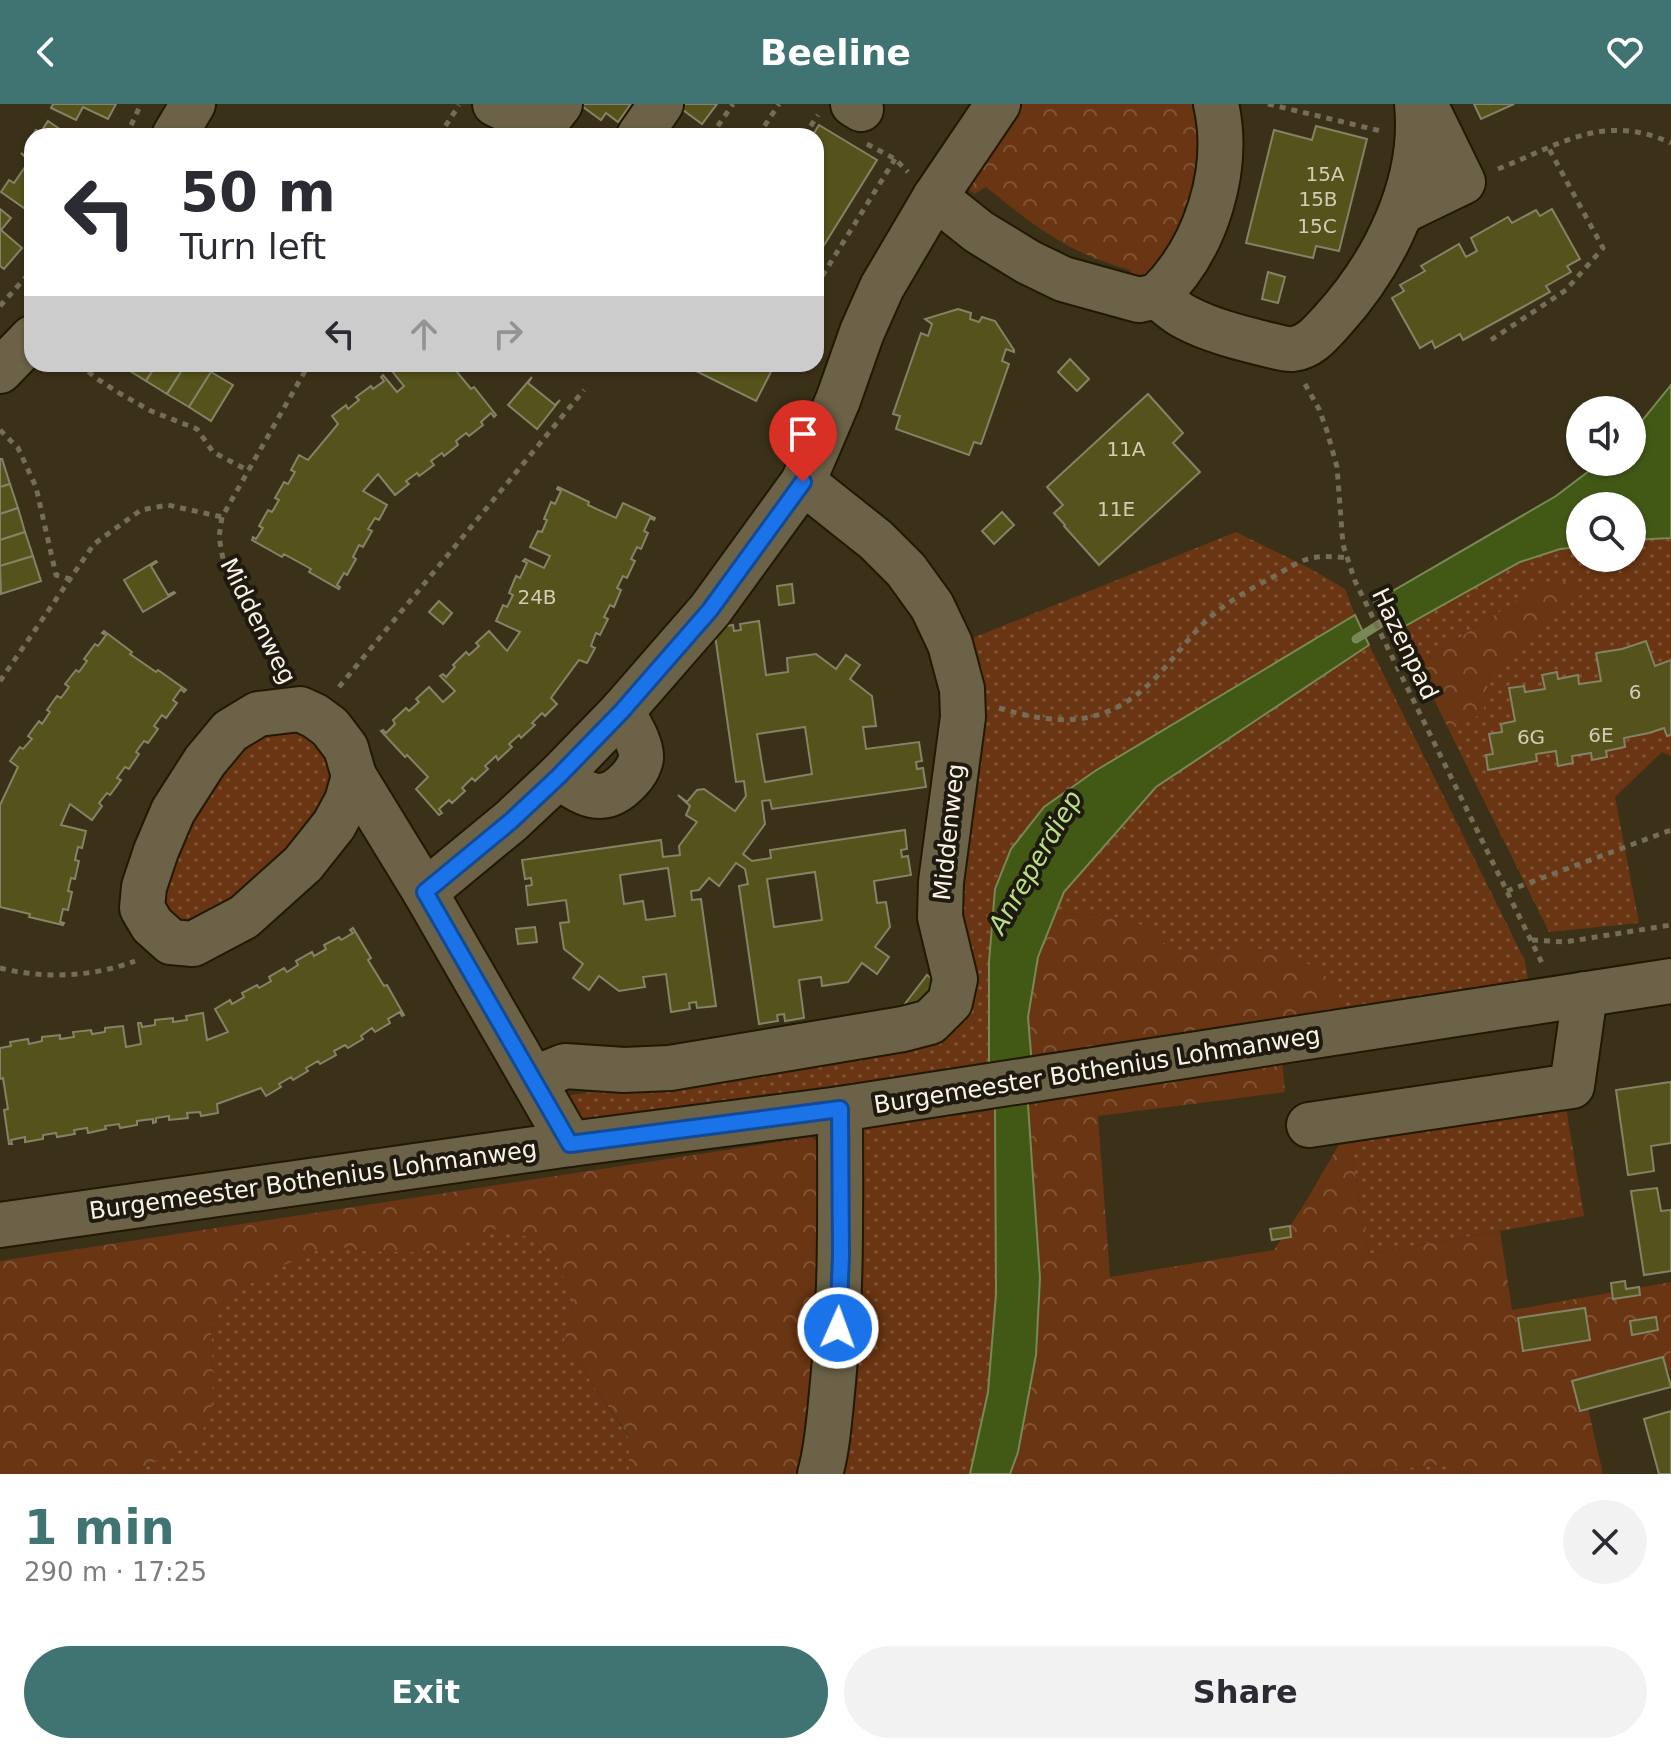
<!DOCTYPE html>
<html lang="en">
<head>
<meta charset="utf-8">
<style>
  body { margin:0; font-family:"DejaVu Sans",sans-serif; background:#f2f2f3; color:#2b2b33; height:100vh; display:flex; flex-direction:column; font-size:30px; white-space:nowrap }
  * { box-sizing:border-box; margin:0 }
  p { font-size:26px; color:#7c7c81 }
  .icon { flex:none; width:44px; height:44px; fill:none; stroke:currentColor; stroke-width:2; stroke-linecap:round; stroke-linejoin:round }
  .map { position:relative; height:1370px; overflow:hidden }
  .drawer { display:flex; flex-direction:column; background:#fff; flex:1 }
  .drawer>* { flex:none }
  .guide { position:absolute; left:24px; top:24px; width:800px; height:244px; border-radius:24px; box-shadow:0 2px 6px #0004; background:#fff; color:#2b2b33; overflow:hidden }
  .controls { position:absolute; left:1566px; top:292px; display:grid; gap:16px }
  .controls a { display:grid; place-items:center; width:80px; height:80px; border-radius:50%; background:#fff; box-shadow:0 2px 6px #0004; font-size:40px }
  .pin { position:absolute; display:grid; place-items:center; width:68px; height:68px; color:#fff; margin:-82px -34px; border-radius:50% 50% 50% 0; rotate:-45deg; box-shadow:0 0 8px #0007 }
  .pin .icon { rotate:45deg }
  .me { position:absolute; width:88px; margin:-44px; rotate:2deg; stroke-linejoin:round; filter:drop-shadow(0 0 6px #0008) }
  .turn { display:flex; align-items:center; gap:28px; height:168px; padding:0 24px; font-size:36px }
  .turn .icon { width:104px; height:104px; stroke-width:2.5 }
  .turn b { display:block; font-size:56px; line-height:68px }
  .lanes { display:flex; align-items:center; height:76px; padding:0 24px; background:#0003; justify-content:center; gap:40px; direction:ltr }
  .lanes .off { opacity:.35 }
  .round { display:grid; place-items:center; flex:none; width:84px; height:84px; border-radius:42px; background:#f2f2f3 }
  .summary { display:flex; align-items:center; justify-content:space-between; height:136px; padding:0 24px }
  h1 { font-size:48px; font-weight:700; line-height:60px; color:#3f7472 }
  .cta { display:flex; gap:16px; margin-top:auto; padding:16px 24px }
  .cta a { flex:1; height:92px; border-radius:48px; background:#3f7472; color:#fff; font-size:32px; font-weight:700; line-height:92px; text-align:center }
  .cta a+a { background:#f2f2f3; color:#2b2b33 }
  header { display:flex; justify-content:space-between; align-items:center; height:104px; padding:0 24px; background:#3f7472; color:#fff; font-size:36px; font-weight:700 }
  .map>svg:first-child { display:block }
</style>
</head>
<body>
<header><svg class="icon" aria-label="back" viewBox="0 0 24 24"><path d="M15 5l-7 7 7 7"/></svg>Beeline<svg class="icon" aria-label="heart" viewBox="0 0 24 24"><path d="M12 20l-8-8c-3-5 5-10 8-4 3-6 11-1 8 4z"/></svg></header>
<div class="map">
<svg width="1671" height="1370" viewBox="0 0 1671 1370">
  <defs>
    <pattern id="green-dots" width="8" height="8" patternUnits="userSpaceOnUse" patternTransform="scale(2)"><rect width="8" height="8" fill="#6a3512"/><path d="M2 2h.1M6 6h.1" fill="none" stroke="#805334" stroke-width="1.8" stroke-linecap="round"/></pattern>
    <pattern id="forest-crowns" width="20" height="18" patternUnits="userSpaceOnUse" patternTransform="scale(2)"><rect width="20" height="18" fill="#6a3512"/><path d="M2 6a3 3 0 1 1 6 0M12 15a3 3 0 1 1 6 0" fill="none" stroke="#805334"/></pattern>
  </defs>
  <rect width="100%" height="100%" fill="#3b3119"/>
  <g fill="url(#green-dots)">
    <polygon points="1236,428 1311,465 1345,485 1355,511 1095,667 1044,703 1011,745 994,785 989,858 989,969 583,1021 561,993 926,931 949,802 963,538"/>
    <polygon points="1671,434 1671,652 1662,648 1615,693 1639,819 1549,828 1449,626 1483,609 1490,568 1583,488 1546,478 1417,561 1389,531 1520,458 1560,445 1580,443 1580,454 1632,454 1632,436"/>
    <polygon points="1369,541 1525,857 1528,876 1513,887 1342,913 1244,842 1216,850 1189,851 1158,836 1144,822 1108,811 1055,810 1065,788 1156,683"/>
    <polygon points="289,623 310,631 328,647 338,673 299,744 198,823 158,809 184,719 245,634"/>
    <polygon points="1565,998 1584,1112 1369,1150 1349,1035"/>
    <polygon points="995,1006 996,1190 988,1288 970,1370 836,1370 857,1025"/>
    <polygon points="497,1125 530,1133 555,1159 575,1191 564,1238 629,1334 629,1370 128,1370 149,1361 213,1274 211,1225 226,1193 282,1162 331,1140 358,1147 451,1144"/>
    <polygon points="1442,1361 1471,1370 1325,1370"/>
  </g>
  <g fill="url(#forest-crowns)">
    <path d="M1018,0H1199L1202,76L1155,173L1134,176L1130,166C1069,149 1035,123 986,83L974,90L968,85L966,76Z"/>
    <polygon points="1568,477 1584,488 1490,568 1483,609 1449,626 1417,561 1546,478"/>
    <polygon points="1055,810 1108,811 1144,822 1158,836 1189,851 1216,850 1244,842 1288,850 1322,867 1339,890 1342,913 1032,962 1028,913 1038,853"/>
    <polygon points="1282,956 1285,988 1098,1012 1110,1173 1274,1146 1302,1104 1344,1032 1349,1035 1369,1150 1500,1127 1512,1206 1671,1178 1671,1266 1585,1291 1603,1370 1471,1370 1442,1361 1325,1370 1010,1370 1018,1348 1036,1251 1040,1174 1028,1001"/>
    <polygon points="811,1033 821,1040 814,1290 801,1370 629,1370 629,1333 564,1238 575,1191 555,1159 530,1133 497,1125 451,1144 414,1148 358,1147 331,1140 282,1162 226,1193 211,1225 213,1274 211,1312 194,1340 128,1370 0,1370 0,1157"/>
  </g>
  <g fill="#425916" stroke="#798854" stroke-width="2">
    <polygon points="1671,281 1671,434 1632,436 1632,402 1580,402 1580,443 1560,445 1520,458 1389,531 1374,498 1556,392 1601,358 1632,358 1632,329"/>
    <polygon points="1355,511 1369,541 1156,683 1064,788 1038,853 1028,913 1032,962 1028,1001 1040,1174 1036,1251 1018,1348 1010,1370 970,1370 988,1288 996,1190 995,1006 989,969 989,858 995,785 1011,745 1044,703 1095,667"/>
  </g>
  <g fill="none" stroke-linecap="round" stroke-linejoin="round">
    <polyline stroke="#798854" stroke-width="9" points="1356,535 1391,513"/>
  </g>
  <g fill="#55531b" stroke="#838366" stroke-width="2" fill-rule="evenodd">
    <polygon points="53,0 116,0 108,15 83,3 76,16 51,4"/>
    <polygon points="579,0 631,0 618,18 606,9 601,16"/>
    <polygon points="675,0 717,0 702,20"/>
    <polygon points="1474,0 1514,0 1481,15"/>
    <polygon points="48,17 70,32 32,32 36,26 40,29"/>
    <polygon points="819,21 877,56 816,154 816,32 812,32"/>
    <polygon points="1316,22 1367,35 1339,147 1316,142 1313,154 1246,139 1274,26 1312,36"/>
    <polygon points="21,49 32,57 32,92 24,104 1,88 9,76 14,79 29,57"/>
    <polygon points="0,105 11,114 1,126 22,144 4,165 0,162"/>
    <polygon points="1552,105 1580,155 1567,162 1571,168 1546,182 1550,188 1463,236 1460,230 1435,244 1432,237 1420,244 1392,194 1404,187 1400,181 1425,167 1421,162 1459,140 1466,153 1477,147 1471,134 1508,113 1512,119 1536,106 1540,112"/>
    <polygon points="1268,168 1285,173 1278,199 1262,195"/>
    <polygon points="958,205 971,209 970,215 979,218 982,213 995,217 1014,246 1014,248 1006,245 1002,257 1009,260 981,340 974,338 969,351 896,325 900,312 893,310 921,229 928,232 932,220 925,215"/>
    <polygon points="1070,255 1089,275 1077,287 1058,268"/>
    <polygon points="127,260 157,260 146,277 125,264"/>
    <polygon points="157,260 186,260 167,290 146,277"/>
    <polygon points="186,260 198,260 211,268 189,303 167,290"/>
    <polygon points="398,260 454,260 452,262 471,285 474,283 496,311 494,313 491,309 481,318 483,321 469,332 466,329 456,337 458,341 444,352 442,349 431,357 434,361 419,372 417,369 406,377 409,380 395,391 378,370 363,387 387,401 379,416 375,414 368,425 372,427 363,443 359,441 353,453 356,455 347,471 344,469 337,481 340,483 339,485 309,468 311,465 284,450 282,453 252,436 253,433 256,435 263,424 259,422 268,406 272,408 279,396 275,394 284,378 288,380 295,368 291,366 299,351 308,356 338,320 332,312 346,301 348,305 359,296 356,293 371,282 373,285 384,277 381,273 383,271 397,288 404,282 391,266"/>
    <polygon points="682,260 775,260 756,297"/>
    <polygon points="211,268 233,281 211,317 189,303"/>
    <polygon points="532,273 528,279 555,301 560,296 537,325 508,301"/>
    <polygon points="1148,290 1183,329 1173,339 1200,368 1099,461 1064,422 1065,421 1054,409 1063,401 1047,383"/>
    <polygon points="0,355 2,355 10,380 0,383"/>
    <polygon points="10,380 18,404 0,410 0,383"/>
    <polygon points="558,383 589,398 588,401 616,414 623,399 655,414 654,416 650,414 644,427 648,429 641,445 637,443 631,455 635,457 627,474 623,472 617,484 621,486 614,503 610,501 604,513 608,515 600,531 596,529 591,542 595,544 587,559 579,556 551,594 557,600 545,612 542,609 532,619 535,621 521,634 519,631 509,640 512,643 498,656 496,652 485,662 488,665 475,677 472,674 462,684 465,687 452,699 449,696 439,705 442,709 439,711 416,685 428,673 407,651 405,653 381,627 383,626 386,629 395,620 393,616 406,604 409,607 419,598 416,595 429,583 443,598 455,587 440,572 443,570 446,573 455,563 453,561 466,548 469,551 479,542 476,539 489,527 507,547 520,528 496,517 503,501 507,503 513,491 509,489 516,472 520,474 527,459 523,457 525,455 544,464 550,452 530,443 538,427 542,428 547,416 544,415 551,398 555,400 561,387 557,385"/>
    <polygon points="18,404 25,428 0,436 0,410"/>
    <polygon points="1002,408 1014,421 994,440 982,427"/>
    <polygon points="25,428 33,452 0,462 0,436"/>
    <polygon points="33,452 41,477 1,490 0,462"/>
    <polygon points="156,457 157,458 151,462 168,491 174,488 175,489 143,508 124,476"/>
    <polygon points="792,480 794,499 779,501 777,482"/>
    <polygon points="439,497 452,509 443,520 429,508"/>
    <path d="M759,517L766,571L788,568L787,554L816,550L836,565L846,551L860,561L850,575L872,592L876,622L863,623L866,645L919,638L922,657L916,658L917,665L923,664L926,683L772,705L770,696L762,697L765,720L743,750L752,757L771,754L770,746L905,726L907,745L901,746L902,753L908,752L911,771L874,777L877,799L886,798L890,823L875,843L889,853L877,870L862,859L848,878L822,882L821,873L799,876L804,914L785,917L784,910L777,911L778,917L759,920L739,782L748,780L745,765L736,759L719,782L709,774L699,786L691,787L692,796L701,795L716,902L697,904L696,898L689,899L690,905L671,908L666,870L643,873L645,883L619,887L599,872L589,886L573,874L583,860L564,845L560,819L569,818L566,796L528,801L526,782L532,781L531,774L525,775L522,756L661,736L663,753L680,751L679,742L697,718L686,711L690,702L678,691L687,698L697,686L704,685L735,707L746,692L744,677L736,678L714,524L733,521L734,527L741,526L740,520ZM805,623L812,670L765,678L757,630ZM668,764L675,812L646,816L643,797L624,800L620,771ZM815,768L822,816L774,823L767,775Z"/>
    <polygon points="104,527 132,548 130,550 156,568 158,566 186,586 184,588 181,585 173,596 177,599 166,614 162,611 154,622 158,625 148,639 144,637 136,648 139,650 129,665 125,663 117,674 121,676 110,691 107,689 99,699 102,702 92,716 70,700 61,721 86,727 82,744 78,743 75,756 79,757 75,775 71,774 68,787 72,788 68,806 63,805 60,818 64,819 63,821 29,813 30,810 0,803 0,701 18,663 10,657 20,643 23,645 32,635 28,632 39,617 42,620 50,608 47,606 57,592 61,594 69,583 65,580 76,566 79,568 87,557 84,555 95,540 98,542 106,531 102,529"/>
    <polygon points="1646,537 1655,562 1671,556 1671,631 1667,632 1664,624 1649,629 1624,634 1625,643 1606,647 1607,653 1592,656 1591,649 1572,652 1573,659 1558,662 1556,647 1536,650 1537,657 1488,666 1486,651 1493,650 1489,630 1502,628 1501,620 1515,617 1509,584 1524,582 1525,588 1545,585 1542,571 1557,568 1558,575 1578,571 1579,580 1601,577 1596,549 1622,545"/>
    <polygon points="535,823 537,838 518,840 516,825"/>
    <polygon points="353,824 371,854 368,856 384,882 387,881 404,911 402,912 400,908 388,915 390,919 375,928 372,924 361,932 363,935 348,944 345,941 334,947 336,951 320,960 318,957 306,964 308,967 293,976 291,973 279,980 281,983 266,992 261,984 217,1000 218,1009 201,1012 200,1008 187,1009 188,1014 169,1016 169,1012 156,1014 156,1018 153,1019 153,1015 137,1017 137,1021 120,1024 119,1020 105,1022 106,1025 88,1029 87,1024 74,1026 75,1030 57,1033 56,1029 43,1031 43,1035 25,1038 25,1033 11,1036 12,1040 9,1040 4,1006 8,1005 3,974 0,975 0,944 11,942 10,938 28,935 29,940 42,937 42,933 60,931 60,935 74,933 73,928 91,926 92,930 105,928 105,924 123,922 126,943 141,940 138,919 141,919 142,923 155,921 155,916 173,914 173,918 187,916 186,912 203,909 207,936 228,928 215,905 230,896 232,900 244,893 242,889 257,881 259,884 271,877 269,873 284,864 287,868 298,861 296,857 312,848 314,852 326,845 324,841 339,833 341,836 353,829 350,826"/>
    <polygon points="927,871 939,880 916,911 904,901"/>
    <polygon points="1670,978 1671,978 1671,1039 1651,1042 1654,1067 1628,1071 1616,986"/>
    <polygon points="1657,1084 1661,1107 1671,1106 1671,1167 1644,1171 1631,1087"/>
    <polygon points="1290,1122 1291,1133 1272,1136 1270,1125"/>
    <polygon points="1625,1177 1626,1185 1639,1183 1640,1191 1613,1195 1611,1179"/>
    <polygon points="1585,1204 1590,1236 1523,1247 1518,1214"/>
    <polygon points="1656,1213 1658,1226 1632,1231 1630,1217"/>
    <polygon points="1663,1253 1671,1283 1580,1307 1572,1277"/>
    <polygon points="1671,1307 1671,1370 1659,1370 1644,1315"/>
  </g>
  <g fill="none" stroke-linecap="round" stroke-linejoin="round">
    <g stroke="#221902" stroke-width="48">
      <g id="minor">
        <polyline points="495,0 543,22 560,0"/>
        <polyline points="853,0 861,5"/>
        <path d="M1216,0C1231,66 1206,145 1157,192C1167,200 1176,209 1187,214C1212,227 1241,234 1269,241C1276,242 1285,246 1293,245C1310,243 1321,229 1332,217C1384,160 1425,79 1417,0"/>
        <polyline points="174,32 193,0"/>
        <polyline points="639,32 661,0"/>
        <polyline points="935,93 979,128 1028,158 1063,175 1139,196 1157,192"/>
        <polyline points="1401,108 1463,78 1425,0"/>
        <polyline points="0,267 32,234"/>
        <polygon points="300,605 315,612 330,623 346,644 354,672 347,697 334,721 303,760 244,813 193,840 171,838 152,821 142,804 144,783 156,747 173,707 205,657 230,627 258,610"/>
        <polyline points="354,672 425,788 570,1040"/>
        <path d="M558,673C585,690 603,704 629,676C634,671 640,662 641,654C642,640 628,619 622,607"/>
        <polyline points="425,788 511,717 558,673 622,607 710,506 803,378 838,296 862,228 882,183 935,93 998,0"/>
        <polyline points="533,975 565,962 624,966 670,964 903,925 930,918 950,898 955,875 940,813 941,778 963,613 962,585 950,540 932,502 906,466 876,436 803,378"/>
        <polyline points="1309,1021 1572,982 1585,890"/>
        <polyline points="0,1121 570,1040 840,1005 1671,877"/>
        <path d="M820,1370C828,1343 830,1307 833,1278C842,1187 840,1097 840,1005"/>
      </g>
    </g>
    <g stroke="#766d58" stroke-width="5" stroke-dasharray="6 6" stroke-linecap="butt">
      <polyline points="1268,0 1381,27"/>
      <polyline points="126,32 141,0"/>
      <polyline points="439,32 459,1"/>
      <polyline points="711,32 733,0"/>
      <polyline points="758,32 779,0"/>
      <polyline points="804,32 818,11"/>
      <polyline points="867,40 895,55 908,68"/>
      <path d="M1498,65C1559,41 1604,8 1671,39"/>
      <polyline points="816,182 895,55"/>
      <polyline points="0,202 32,166"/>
      <polyline points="1491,236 1566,186 1603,144 1548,43"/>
      <polyline points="79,260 96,274 119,289 151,307 197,325 213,348 249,367"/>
      <polyline points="1305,280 1319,305 1327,327 1337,363 1343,441 1355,477 1543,861"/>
      <polyline points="0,326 18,344 36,383 56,471 70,475"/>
      <polyline points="287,570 223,455 219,433 222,413 309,260"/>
      <polyline points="0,577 94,440 141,406 168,401 222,413"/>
      <polyline points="339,583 584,286"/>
      <path d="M999,604C1055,621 1102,624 1148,581C1169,562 1185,537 1206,517C1225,499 1250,485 1273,473C1305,454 1309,450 1348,454"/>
      <polyline points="1507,787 1671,726"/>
      <polyline points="1532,836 1565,838 1671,821"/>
      <path d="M0,864C44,875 93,873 135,857"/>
    </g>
    <use href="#minor" stroke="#6c6248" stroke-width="44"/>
  </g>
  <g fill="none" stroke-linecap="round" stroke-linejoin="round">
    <g stroke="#114b97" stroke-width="20">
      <polyline id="route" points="803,378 710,506 622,607 558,673 511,717 425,788 570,1040 840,1005 841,1152 838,1224"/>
    </g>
    <use href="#route" stroke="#1a73e8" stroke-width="14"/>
  </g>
  <g text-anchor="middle" stroke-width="8" stroke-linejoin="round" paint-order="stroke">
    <g font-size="20" fill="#d1ccb3">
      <text x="1325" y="77">15A</text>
      <text x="1318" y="102">15B</text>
      <text x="1317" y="129">15C</text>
      <text x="1126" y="352">11A</text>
      <text x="1116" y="412">11E</text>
      <text x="537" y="500">24B</text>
      <text x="1635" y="595">6</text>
      <text x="1601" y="638">6E</text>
      <text x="1531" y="640">6G</text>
    </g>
    <g font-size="24" fill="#faf4e6" stroke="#1e1a0f">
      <text transform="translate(258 517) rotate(63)" y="8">Middenweg</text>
      <text transform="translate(1405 540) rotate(64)" y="8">Hazenpad</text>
      <text transform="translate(949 728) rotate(-84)" y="8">Middenweg</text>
      <text transform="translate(1097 966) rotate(-9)" y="8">Burgemeester Bothenius Lohmanweg</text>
      <text transform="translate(313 1076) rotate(-8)" y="8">Burgemeester Bothenius Lohmanweg</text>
    </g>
    <g font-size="26" font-style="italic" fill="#badf83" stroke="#1e1a0f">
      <text transform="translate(1035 758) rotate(-60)" y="9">Anreperdiep</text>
    </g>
  </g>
</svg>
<div class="controls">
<a><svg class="icon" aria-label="sound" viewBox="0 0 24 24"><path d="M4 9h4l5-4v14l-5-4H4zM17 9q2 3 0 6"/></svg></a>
<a><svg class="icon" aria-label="search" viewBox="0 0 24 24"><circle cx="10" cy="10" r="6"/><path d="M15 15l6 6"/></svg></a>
</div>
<div class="pin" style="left:803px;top:378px;background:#d93025"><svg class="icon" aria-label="arrive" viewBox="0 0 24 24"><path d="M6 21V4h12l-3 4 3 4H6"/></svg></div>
<svg class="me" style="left:838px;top:1224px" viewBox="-20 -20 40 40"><circle r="17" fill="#1a73e8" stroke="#fff" stroke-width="3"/><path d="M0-11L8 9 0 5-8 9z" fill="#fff"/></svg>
<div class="guide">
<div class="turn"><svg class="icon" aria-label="left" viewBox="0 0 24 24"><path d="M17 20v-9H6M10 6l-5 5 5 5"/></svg><div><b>50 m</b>Turn left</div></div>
<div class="lanes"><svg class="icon" aria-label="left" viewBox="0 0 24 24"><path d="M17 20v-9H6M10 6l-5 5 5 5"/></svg><svg class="icon off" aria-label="ahead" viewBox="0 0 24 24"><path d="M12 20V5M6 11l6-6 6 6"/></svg><svg class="icon off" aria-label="right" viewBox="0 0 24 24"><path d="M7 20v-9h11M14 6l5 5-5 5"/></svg></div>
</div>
</div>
<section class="drawer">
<div class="summary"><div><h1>1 min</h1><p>290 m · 17:25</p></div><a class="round"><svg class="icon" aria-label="close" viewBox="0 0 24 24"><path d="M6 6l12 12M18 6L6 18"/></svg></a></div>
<div class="cta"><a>Exit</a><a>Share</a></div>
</section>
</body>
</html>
